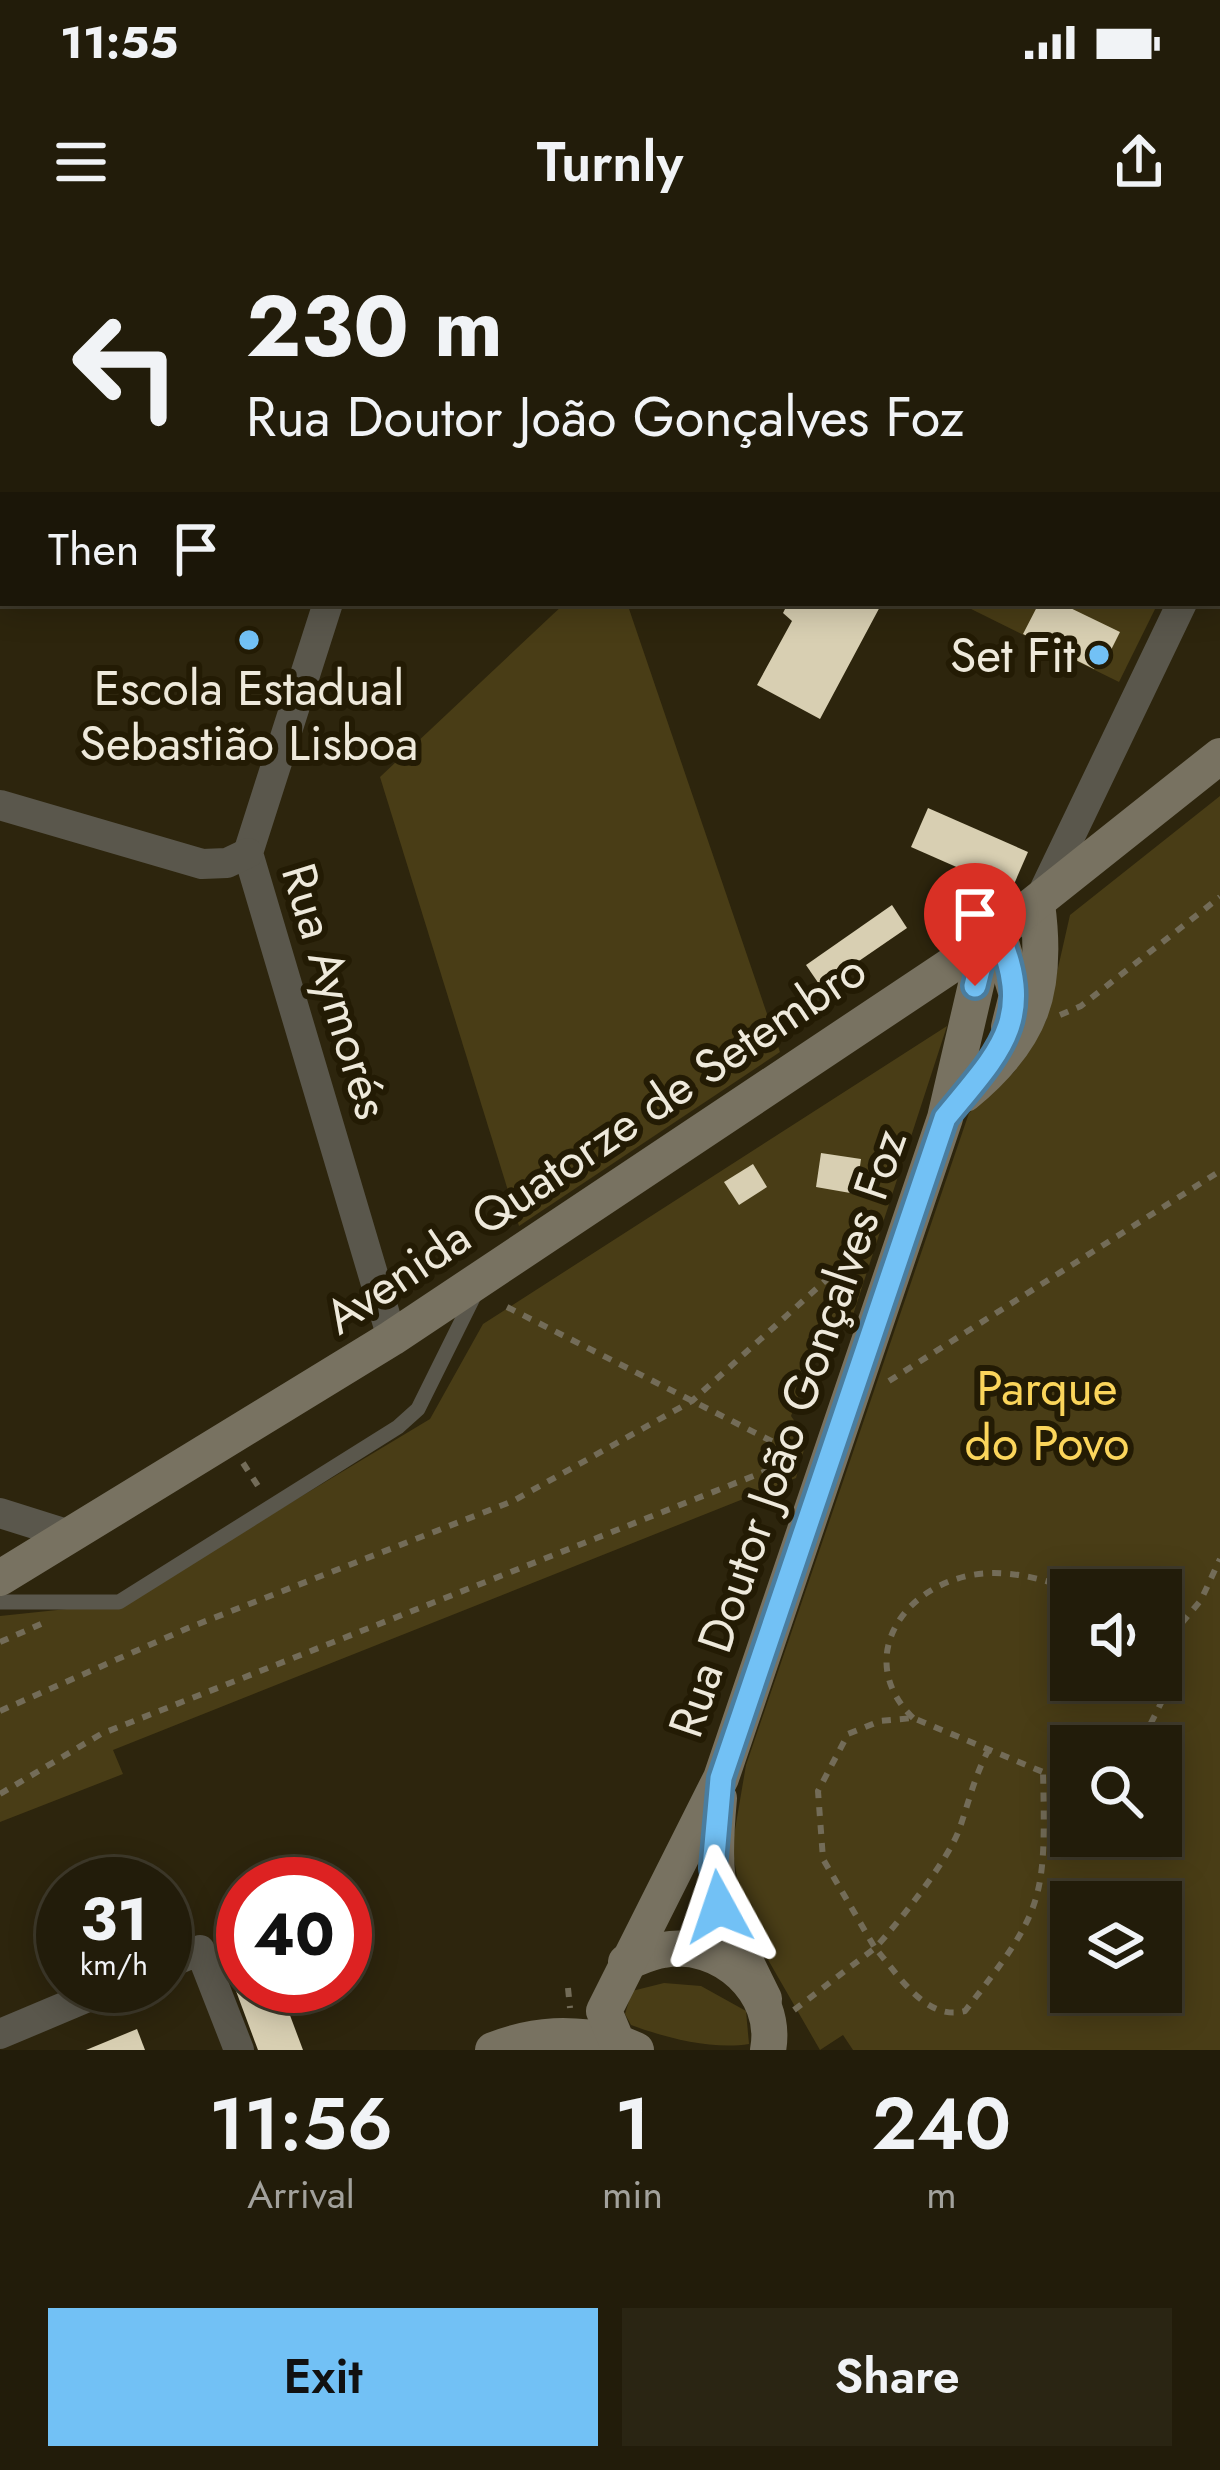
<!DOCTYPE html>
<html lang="en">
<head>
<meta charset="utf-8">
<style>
  body { margin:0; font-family:Jost,sans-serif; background:#2a2513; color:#f1f3f6; height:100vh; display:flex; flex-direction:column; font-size:45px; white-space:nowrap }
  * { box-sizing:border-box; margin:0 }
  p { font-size:39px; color:#a2a19c }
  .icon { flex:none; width:66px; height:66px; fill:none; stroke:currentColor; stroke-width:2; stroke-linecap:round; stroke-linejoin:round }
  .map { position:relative; height:1810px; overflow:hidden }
  .drawer { display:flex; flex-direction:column; background:#221c0a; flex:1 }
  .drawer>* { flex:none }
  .top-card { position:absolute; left:0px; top:0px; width:1221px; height:366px; box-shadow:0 6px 30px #0003,0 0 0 3px #3f3a2b; background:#221c0a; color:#f1f3f6; overflow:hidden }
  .controls { position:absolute; left:1050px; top:1329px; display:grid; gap:24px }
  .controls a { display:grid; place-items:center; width:132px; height:132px; border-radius:0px; background:#221c0a; box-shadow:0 6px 30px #0003,0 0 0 3px #3f3a2b; font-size:60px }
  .speed { position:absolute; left:36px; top:1617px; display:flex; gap:24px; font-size:60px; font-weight:700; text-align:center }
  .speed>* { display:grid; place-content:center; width:156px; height:156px; border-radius:50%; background:#221c0a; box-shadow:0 6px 30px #0003,0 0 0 3px #3f3a2b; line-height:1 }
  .speed small { font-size:30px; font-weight:400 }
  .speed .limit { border:18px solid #d22; background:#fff; color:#111 }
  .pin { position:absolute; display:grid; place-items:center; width:102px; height:102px; color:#fff; margin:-123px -51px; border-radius:50% 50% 50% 0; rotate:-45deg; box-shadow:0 0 12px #0007 }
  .pin .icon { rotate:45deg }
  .me { position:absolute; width:132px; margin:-66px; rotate:355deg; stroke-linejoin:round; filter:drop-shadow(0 0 9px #0008) }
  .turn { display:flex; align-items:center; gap:42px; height:252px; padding:0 48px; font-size:54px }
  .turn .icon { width:156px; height:156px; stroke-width:2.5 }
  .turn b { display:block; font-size:84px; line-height:102px }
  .then { display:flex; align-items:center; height:114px; padding:0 48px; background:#0003; gap:24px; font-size:45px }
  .eta { display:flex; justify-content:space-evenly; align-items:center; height:204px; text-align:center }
  .eta b { font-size:72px; font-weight:600; line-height:84px }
  .cta { display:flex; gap:24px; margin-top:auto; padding:24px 48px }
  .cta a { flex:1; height:138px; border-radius:0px; background:#72c1f5; color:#111; font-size:48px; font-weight:600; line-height:138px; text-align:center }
  .cta a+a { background:#2a2513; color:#f1f3f6 }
  .status { display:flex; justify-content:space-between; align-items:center; height:84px; padding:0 60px; background:#221c0a; direction:ltr }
  .status svg { height:33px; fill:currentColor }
  header { display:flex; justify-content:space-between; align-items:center; height:156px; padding:0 48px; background:#221c0a; font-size:54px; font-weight:600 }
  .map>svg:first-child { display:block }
</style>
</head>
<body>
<div class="status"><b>11:55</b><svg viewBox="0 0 49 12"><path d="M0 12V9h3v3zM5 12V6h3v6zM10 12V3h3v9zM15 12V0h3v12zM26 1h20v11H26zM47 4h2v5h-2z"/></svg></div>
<header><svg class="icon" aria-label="menu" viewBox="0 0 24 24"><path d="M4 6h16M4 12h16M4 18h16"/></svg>Turnly<svg class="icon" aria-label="share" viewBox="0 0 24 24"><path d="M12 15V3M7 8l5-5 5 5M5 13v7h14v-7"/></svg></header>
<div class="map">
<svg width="1220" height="1810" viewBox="0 0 1220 1810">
  <rect width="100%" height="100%" fill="#2d250d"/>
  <g fill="#493d16" fill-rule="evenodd">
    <polygon points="565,363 627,363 780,812 519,986 380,537"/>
    <polygon points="959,363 1158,363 1119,442"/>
    <path d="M1220,556V1810H853L843,1795L820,1810L744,1678L732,1607L746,1525L969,873L1014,832L1046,781L1070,675ZM1071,1350H1161V1440H1071ZM1071,1506H1161V1596H1071ZM1071,1662H1161V1752H1071Z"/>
    <polygon points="947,786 852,1078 820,1094 791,1176 807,1199 796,1238 113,1510 123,1534 0,1582 0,1376 124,1363 430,1179 483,1084"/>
    <path d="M664,1743L701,1746L746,1771L749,1804C713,1810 666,1798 631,1785L625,1774L632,1751Z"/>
  </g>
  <g fill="#d8cfb2">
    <polygon points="788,363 882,363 820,479 757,445 792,381 783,373"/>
    <polygon points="1039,363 1060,363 1120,392 1108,416 1102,413 1094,429 1023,394"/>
    <polygon points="928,568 1028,612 1011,651 911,607"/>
    <polygon points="892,665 907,688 821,747 806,725"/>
    <polygon points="821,913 861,919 856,954 816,947"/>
    <polygon points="753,924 767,947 739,965 724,942"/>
    <polygon points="243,1699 243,1746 279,1746 303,1810 258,1810 220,1708"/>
    <polygon points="137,1789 145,1810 86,1810"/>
  </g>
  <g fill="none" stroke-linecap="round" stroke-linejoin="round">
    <g stroke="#736c58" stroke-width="6" stroke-dasharray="9 9" stroke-linecap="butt">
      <polyline points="1060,775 1081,766 1220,657"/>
      <polyline points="507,1067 799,1215"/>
      <polyline points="889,1141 1220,931"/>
      <polyline points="243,1223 262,1252"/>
      <polyline points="0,1402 41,1384"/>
      <polyline points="0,1471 188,1388 513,1261 692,1161 866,1004"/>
      <path d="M913,1478C855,1421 900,1348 972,1335C1005,1329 1042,1338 1073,1350"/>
      <polyline points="1123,1506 1149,1487 1173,1439 1176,1390 1201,1360 1220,1319"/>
      <path d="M989,1509C974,1537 969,1562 959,1590C947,1622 899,1682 875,1708L823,1619L818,1551L848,1494L880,1481L913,1478L1043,1532"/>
      <polyline points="0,1554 101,1494 799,1218"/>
      <polyline points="568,1748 570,1768"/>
      <path d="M794,1770L875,1708C898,1734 926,1782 965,1771C1044,1670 1046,1661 1043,1532L1071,1525"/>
    </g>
    <polyline stroke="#5a574c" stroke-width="15" points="0,1362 119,1362 398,1187 418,1169 475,1054"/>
    <g stroke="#5a574c" stroke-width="30">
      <polyline points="1186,0 1187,3"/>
      <polyline points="441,3 442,0"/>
      <polyline points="0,94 3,95"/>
      <polyline points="1218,289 1220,285"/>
      <polyline points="328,363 248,613 392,1098"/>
      <polyline points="0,565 202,624 227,623 248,613"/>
      <polyline points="1040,659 1182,363"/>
      <polyline points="0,1273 73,1296"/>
      <polyline points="165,1725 200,1710 239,1810"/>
      <polyline points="0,1794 114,1746"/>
    </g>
    <g stroke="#787261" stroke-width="36">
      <polyline points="1137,0 1162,3"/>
      <polyline points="1218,9 1220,10"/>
      <polyline points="998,693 1017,755 1009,787"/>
      <path d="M965,854C1032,799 1049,750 1037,664"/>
      <polyline points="0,1338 392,1098 986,702 1220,516"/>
      <path d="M719,1558C710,1657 721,1671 764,1759"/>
      <path d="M626,1722C638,1718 650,1712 663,1710C721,1699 779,1752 768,1810"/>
      <path d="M493,1810C537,1793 571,1793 617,1802"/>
      <polyline points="636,1810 617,1802 604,1771 721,1538 945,878 986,702"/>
    </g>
  </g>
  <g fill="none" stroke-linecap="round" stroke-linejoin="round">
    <g stroke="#4a7d9f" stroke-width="30">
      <path id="route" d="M719,1667L713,1628L721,1538L945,878C999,812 1036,780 998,693L986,702L975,746"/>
    </g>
    <use href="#route" stroke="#72c1f5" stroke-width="21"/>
  </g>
  <g fill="#72c1f5" stroke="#231b04" stroke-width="4.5">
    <circle cx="249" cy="400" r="12"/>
    <circle cx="1099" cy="415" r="12"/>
  </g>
  <g text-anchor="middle" stroke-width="12" stroke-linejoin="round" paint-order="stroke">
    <g font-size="48" fill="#eee9db" stroke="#231b04" text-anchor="end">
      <text x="1075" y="432">Set Fit</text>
      <text x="249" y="465" text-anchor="middle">Escola Estadual<tspan x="249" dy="55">Sebastião Lisboa</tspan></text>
    </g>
    <g font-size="48" fill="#eee9db" stroke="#231b04">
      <text transform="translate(336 751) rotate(73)" y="17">Rua Aymorés</text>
      <text transform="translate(595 903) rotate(-34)" y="17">Avenida Quatorze de Setembro</text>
      <text transform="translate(787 1193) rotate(-71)" y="17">Rua Doutor João Gonçalves Foz</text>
    </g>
    <g font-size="48" fill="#fbd55b" stroke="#231b04">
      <text x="1047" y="1165">Parque<tspan x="1047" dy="55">do Povo</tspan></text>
    </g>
  </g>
</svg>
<div class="controls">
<a><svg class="icon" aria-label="sound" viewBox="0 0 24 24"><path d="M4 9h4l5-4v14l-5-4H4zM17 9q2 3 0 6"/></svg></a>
<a><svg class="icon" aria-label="search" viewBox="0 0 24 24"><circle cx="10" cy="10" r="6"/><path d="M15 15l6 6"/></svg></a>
<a><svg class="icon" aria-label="layers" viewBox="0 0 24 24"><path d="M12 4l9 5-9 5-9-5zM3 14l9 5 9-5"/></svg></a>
</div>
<div class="speed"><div>31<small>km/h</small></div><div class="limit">40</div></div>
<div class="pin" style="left:975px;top:746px;background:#d93025"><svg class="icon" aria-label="arrive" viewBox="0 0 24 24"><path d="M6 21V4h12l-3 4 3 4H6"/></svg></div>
<svg class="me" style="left:719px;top:1667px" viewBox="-20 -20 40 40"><path d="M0-17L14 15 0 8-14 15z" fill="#72c1f5" stroke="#fff" stroke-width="4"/></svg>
<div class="top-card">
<div class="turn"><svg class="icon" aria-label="left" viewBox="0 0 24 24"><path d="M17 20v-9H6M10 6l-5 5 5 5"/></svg><div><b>230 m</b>Rua Doutor João Gonçalves Foz</div></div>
<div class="then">Then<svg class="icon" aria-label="arrive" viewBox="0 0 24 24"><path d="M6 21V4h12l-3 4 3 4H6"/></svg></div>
</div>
</div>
<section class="drawer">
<div class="eta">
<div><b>11:56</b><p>Arrival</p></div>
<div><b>1</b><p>min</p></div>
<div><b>240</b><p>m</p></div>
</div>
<div class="cta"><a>Exit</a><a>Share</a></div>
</section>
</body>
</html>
